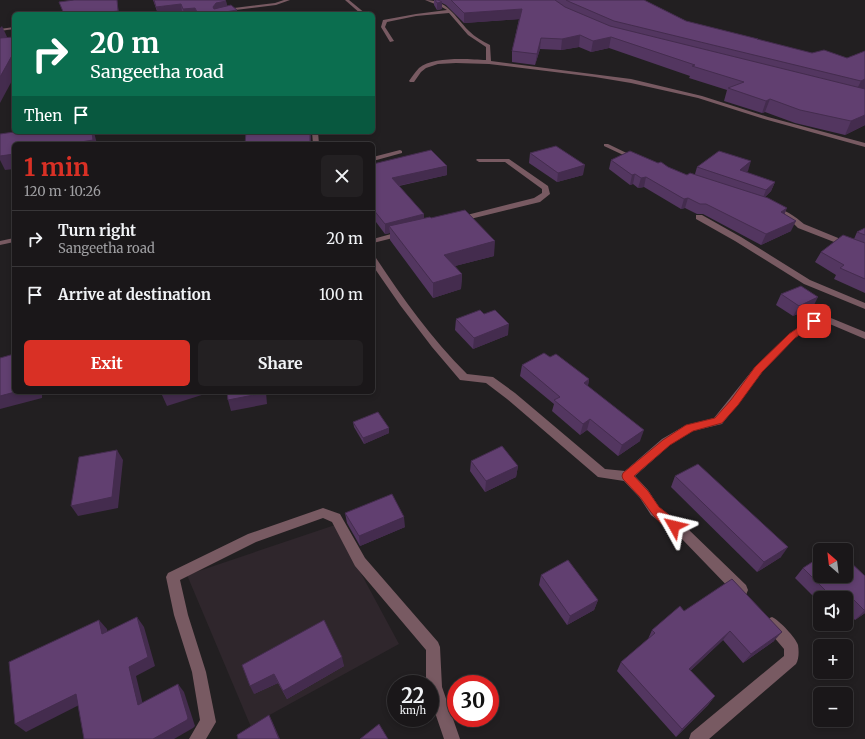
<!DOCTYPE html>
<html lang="en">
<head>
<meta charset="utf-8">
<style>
  body { margin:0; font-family:Merriweather,serif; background:#232022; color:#f1f3f6; height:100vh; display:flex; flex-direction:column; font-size:15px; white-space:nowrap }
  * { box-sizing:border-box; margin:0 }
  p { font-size:13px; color:#9f9fa2 }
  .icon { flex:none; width:22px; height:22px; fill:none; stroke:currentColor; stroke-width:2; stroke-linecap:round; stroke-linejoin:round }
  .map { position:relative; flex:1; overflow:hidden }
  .panel { position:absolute; left:12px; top:142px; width:363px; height:252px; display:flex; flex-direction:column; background:#1a1719; border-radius:6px; box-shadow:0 2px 6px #0003,0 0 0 1px #383638 }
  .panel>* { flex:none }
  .top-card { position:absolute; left:12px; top:12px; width:363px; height:122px; border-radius:6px; box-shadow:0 2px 6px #0003,0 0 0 1px #383638; background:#0b6e4f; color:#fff; overflow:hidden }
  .needle { width:26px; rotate:332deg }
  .buttons { position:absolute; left:813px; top:543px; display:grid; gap:8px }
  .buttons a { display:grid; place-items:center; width:40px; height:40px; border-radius:6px; background:#1a1719; box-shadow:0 2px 6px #0003,0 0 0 1px #383638; font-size:20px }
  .speed { position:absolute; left:387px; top:675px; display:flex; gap:8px; font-size:20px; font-weight:700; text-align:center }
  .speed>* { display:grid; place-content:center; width:52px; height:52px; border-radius:50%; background:#1a1719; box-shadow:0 2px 6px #0003,0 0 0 1px #383638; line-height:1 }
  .speed small { font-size:10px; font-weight:400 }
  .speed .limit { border:6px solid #d22; background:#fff; color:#111 }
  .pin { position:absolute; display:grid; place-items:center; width:34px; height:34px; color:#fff; margin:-17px; border-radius:8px; box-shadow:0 2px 6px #0006 }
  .me { position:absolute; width:44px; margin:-22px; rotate:307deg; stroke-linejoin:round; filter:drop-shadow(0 0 3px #0008) }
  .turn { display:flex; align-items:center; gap:14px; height:84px; padding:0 12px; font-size:18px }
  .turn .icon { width:52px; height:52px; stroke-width:2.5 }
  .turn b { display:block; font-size:28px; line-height:34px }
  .then { display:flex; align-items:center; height:38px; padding:0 12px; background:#0003; gap:8px; font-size:15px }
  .round { display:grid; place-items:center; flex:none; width:42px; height:42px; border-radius:6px; background:#232022 }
  .summary { display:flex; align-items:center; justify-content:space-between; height:68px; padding:0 12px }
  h1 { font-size:24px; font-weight:700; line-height:30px; color:#d93025 }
  .cta { display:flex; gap:8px; margin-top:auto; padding:8px 12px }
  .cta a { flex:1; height:46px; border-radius:6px; background:#d93025; color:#fff; font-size:16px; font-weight:700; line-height:46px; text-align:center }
  .cta a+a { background:#232022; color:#f1f3f6 }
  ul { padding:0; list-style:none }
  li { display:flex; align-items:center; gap:12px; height:56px; padding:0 12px; border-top:1px solid #383638 }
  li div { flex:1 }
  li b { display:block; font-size:15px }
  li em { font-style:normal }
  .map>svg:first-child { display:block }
</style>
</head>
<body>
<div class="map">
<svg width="865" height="739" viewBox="0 0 865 739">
  <rect width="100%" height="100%" fill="#221f21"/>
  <polygon fill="#2f262c" points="335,525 399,644 264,718 251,727 187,575"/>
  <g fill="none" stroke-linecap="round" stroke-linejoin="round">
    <g fill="#785a62" fill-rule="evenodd">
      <polygon points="284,0 290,0 276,5 227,11 216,14 218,11 226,9 275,3"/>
      <polygon points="345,0 349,0 366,14 361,14"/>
      <path d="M425,0C448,0 454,16 469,31C475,37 482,41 490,45L491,61L631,79L702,96L768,117L865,143V147L764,119L698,98L631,83L595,77L489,64L456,63L438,64L426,68L421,72L414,82H410L409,81C412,77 415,72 419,68C433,56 469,59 486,60V47L468,35L449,13L416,16L387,22L385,27L394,41L390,42L381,27L383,20L416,14L447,10L440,6Z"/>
      <polygon points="14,27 14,29 0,31 0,29"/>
      <polygon points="312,132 318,132 319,144 313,144"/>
      <polygon points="604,144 608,144 639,159 634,160 604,146"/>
      <polygon points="400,150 402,151 402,153 373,161 373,157"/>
      <polygon points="477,159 509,159 548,186 550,194 540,202 458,222 455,222 455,218 534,198 542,193 542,189 505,162 479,162 476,160"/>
      <path d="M770,207C781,206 796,217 804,224L865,249V254L798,228L791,221L770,211Z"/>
      <polygon points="696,215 702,215 741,237 810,280 865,303 865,309 804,284 735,241 696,219"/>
      <polygon points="402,231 406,233 405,235 373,243 373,239"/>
      <polygon points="14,238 14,242 0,245 0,241"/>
      <path d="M373,258H376C403,299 432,339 467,374L493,377L515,393L605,469L625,471L662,439L686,425L714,418L755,367L789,334L811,319L826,316L865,332V339L825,322L817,324L795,338L763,371L722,424L693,431L670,445L635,476L648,490L659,507L688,529L746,585L748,590L746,595L741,596L736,595L680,537L651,515L640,498L624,481L598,477L507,399L486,383L460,380L432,347L400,305L373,266Z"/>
      <polygon points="323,508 340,514 365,558 438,642 440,647 442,687 460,739 444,739 430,698 430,684 426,684 426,650 355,566 332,522 323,518 256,542 180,580 188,615 206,672 216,722 206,739 189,739 200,720 192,672 174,615 166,577 168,573 248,534"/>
      <path d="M772,617C779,620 796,638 798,645C799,651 799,659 796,664L709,739H689L691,733L784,656V649L767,629L765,624L767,619Z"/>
    </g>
  </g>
  <g fill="#533660">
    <polygon points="153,0 225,0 226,1 227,6 238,14 184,14 182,11 158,14"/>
    <polygon points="434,0 644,0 686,21 758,39 758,40 812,53 847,58 865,51 865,125 845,135 795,123 765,112 762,113 724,101 727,90 689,78 690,76 609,48 591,52 579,47 561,50 540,49 535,65 512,62 512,51 519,19 464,23 446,5 442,3 442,9 437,10 434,5"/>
    <polygon points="530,153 583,175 557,182 529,163"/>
    <polygon points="611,160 668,167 687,175 695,174 697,167 748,171 746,172 775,182 771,191 765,197 785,214 791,231 761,245 703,214 697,214 685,208 681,209 644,187 638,188 633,184 630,185 609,169"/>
    <polygon points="373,164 447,175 399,186 424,214 424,218 431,218 494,256 455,266 462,274 461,289 433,298 390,240 390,233 385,234 373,218"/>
    <polygon points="865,228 865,293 834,279 836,275 815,262 821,252 854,239 857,232"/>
    <polygon points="781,294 813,307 793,316 776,305"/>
    <polygon points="484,314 508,335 473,349 455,330 456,319"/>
    <polygon points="550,357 589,379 588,386 640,441 618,456 587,430 580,435 552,411 554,404 520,376 522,365"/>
    <polygon points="353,422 389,433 364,444 354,427"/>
    <polygon points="471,461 518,466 516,477 485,492 470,471"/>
    <polygon points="675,476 781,557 757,572 671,487"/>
    <polygon points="345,513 405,527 360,546 347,523"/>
    <polygon points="803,568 865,576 865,613 855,620 846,611 846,598 820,598 820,603 795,578"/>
    <polygon points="541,575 598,600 594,610 567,625 539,585"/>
    <polygon points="684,611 774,641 743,663 723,640 690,671 715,696 708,705 676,737 617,671 621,662 648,639 652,630"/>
    <polygon points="324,620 344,666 287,699 278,683 254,694"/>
  </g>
  <g fill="#442c4e">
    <polygon points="117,0 119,14 93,14"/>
    <polygon points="226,1 227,7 215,13 213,7 216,3"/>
    <polygon points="442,2 442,9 437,10 437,3"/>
    <polygon points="181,4 182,11 158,14 156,7"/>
    <polygon points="195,8 197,14 184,14 183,9"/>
    <polygon points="522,9 521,19 464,23 464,13"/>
    <polygon points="237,10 238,14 225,14 225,12"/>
    <polygon points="2,26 8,39 0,47 0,28"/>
    <polygon points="580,35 579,47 561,50 562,39"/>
    <polygon points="611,37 609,48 591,52 593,41"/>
    <polygon points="541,38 540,49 535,65 537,54"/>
    <polygon points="14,52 14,77 0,103 0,77"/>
    <polygon points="865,79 865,89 855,93 861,81"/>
    <polygon points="770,99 765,112 762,113 766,101"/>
    <polygon points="865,115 865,125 845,135 851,121"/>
    <polygon points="92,132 94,132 97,144 68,144"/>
    <rect x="310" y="132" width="1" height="12"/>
    <polygon points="14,154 14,169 5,170 0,160 0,156"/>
    <polygon points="751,161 748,171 737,180 740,170"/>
    <polygon points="585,165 583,175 557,182 558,173"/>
    <polygon points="447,166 447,175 392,187 392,178"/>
    <polygon points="635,174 633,184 630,185 632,175"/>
    <polygon points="646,177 644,187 638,188 641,178"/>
    <polygon points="775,182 771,191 762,200 766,190"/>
    <polygon points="688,198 685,208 681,209 684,199"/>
    <polygon points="787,208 783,218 781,212"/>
    <polygon points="424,214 424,224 389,226 390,233 385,234 385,224"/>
    <polygon points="796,221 791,231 761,245 766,234"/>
    <polygon points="495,241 494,256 443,269 444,255"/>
    <polygon points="462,274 461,289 433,298 433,283"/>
    <polygon points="818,297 813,307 793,316 799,306"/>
    <polygon points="509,324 508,335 473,349 474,338"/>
    <polygon points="589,379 587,390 584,383"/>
    <polygon points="15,392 42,392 42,398 0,409 0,396"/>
    <polygon points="172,392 208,392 208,393 167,406 162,395"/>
    <polygon points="264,392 266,392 267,404 231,411 228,400"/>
    <polygon points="590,419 587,430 580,435 583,424"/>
    <polygon points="389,428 389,433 364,444 363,438"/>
    <polygon points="644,430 640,441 618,456 622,445"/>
    <polygon points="117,450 123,460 118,508 78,516 71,506"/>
    <polygon points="518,466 516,477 485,492 486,481"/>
    <polygon points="404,517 405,527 360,546 359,536"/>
    <polygon points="788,547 781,557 757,572 764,562"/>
    <polygon points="853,599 846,606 846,604"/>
    <polygon points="598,600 594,610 567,625 570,616"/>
    <polygon points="865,610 865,613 855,620"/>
    <polygon points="137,617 144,627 155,666 136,676 145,713 138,705 129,667"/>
    <polygon points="99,620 107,629 110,643 102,634"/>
    <polygon points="730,631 723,640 683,678 689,669"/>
    <polygon points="782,632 774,641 743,663 751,654"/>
    <polygon points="342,657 344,666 287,699 283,691"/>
    <polygon points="274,674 278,683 254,694 250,686"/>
    <polygon points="178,684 184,692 195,726 193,728 174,739 153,739"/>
    <polygon points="76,694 85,702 26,732 15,724"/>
    <polygon points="715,696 708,705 676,737 682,729"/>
    <polygon points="269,715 273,723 280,739 279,739"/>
  </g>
  <g fill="#613f70" stroke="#442c4e">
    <polygon points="74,0 117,0 118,11 93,14 64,14 59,2"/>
    <polygon points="154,0 225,0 226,1 216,3 213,7 214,9 231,5 237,10 225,12 226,14 198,14 195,8 183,9 181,4 156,7"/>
    <polygon points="435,0 438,0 442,2 437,3"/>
    <polygon points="451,0 555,0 565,7 610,26 865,89 865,115 851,121 800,110 770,99 766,101 728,88 744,82 692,66 695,65 611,37 593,41 580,35 562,39 541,38 537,54 512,51 522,9 464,13"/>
    <polygon points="566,0 644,0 686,21 758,39 757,39 812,53 824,50 847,58 865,51 865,79 861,81 614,21 570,2"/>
    <polygon points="14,37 14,52 0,77 0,38"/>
    <polygon points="14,132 92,132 93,140 68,144 14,144 14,154 0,156 0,134"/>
    <polygon points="246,132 310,132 310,144 245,144"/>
    <polygon points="556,146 585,165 558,173 530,153"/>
    <polygon points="431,150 447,166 392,178 424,214 385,224 373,209 373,164"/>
    <polygon points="630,151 658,163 661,162 668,167 687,175 690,173 768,198 787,208 781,212 796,221 766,234 706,204 700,204 688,198 684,199 646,177 641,178 635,174 632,175 611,160"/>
    <polygon points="719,151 751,161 740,170 775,182 766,190 697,167"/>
    <polygon points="465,210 495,241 444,255 462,274 433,283 389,226 430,217 431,218"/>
    <polygon points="865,228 865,235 857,232"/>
    <polygon points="843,235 865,243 865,279 840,268 844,265 821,252"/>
    <polygon points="801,286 818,297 799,306 781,294"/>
    <polygon points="480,310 484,314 495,310 509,324 474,338 456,319"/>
    <polygon points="544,353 550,357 556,354 589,379 584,383 644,430 622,445 590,419 583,424 554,400 560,397 522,365"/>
    <polygon points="14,354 14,392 15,392 0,396 0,358"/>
    <polygon points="161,392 172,392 162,395"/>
    <polygon points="227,392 264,392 264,393 228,400"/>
    <polygon points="378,412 389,428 363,438 353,422"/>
    <polygon points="502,446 518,466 486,481 471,461"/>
    <polygon points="117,450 112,497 71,506 79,457"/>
    <polygon points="698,464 788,547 764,562 675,476"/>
    <polygon points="392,494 404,517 359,536 345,513"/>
    <polygon points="820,557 820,576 846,576 846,558 865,576 865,610 864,610 853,599 846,604 846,598 833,598 803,568"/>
    <polygon points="568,560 598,600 570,616 541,575"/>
    <polygon points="732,579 782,632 751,654 730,631 689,669 715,696 682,729 621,662 655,633 652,630 680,606 684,611"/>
    <polygon points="137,617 148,657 129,667 138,705 178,684 188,718 187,720 153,739 84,739 76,694 15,724 9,662 99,620 102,634"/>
    <polygon points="324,620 342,657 283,691 274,674 250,686 242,665"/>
    <polygon points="269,715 279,739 238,739 237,735"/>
    <polygon points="379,724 388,739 360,739"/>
  </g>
  <path fill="#d93025" stroke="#8d1f18" d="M811,319H814L818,321L795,338L762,372L738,405L722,423L693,431L670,445L634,476L648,491L659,507L678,522L680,526L678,529C663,535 647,505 639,496C634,490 628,485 623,479L622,476L623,473L663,440L686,425L715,418L731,400L755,367L789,334Z"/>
</svg>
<div class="buttons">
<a><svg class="needle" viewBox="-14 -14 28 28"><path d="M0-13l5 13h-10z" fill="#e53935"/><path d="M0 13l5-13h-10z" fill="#9f9fa2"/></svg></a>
<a><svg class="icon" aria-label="sound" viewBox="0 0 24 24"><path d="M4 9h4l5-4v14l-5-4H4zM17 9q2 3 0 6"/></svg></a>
<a>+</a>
<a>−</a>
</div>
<div class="speed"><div>22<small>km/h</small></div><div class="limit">30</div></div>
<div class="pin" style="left:814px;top:321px;background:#d93025"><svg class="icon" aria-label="arrive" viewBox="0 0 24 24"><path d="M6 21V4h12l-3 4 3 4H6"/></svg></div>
<svg class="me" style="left:674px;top:526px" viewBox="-20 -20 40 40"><path d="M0-17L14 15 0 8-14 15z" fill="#d93025" stroke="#fff" stroke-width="4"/></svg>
<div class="top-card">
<div class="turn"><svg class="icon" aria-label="right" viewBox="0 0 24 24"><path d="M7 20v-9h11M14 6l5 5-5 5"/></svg><div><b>20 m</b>Sangeetha road</div></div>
<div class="then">Then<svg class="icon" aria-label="arrive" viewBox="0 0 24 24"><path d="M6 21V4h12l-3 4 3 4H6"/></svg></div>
</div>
<section class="panel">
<div class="summary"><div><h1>1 min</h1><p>120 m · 10:26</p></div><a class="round"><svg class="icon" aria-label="close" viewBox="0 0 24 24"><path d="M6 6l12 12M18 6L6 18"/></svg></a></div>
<ul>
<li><svg class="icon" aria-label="right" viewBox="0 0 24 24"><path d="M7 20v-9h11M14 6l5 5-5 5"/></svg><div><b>Turn right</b><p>Sangeetha road</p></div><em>20 m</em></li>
<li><svg class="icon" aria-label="arrive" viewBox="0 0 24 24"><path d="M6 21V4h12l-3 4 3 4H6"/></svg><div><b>Arrive at destination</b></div><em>100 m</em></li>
</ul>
<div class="cta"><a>Exit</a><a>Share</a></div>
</section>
</div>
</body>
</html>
